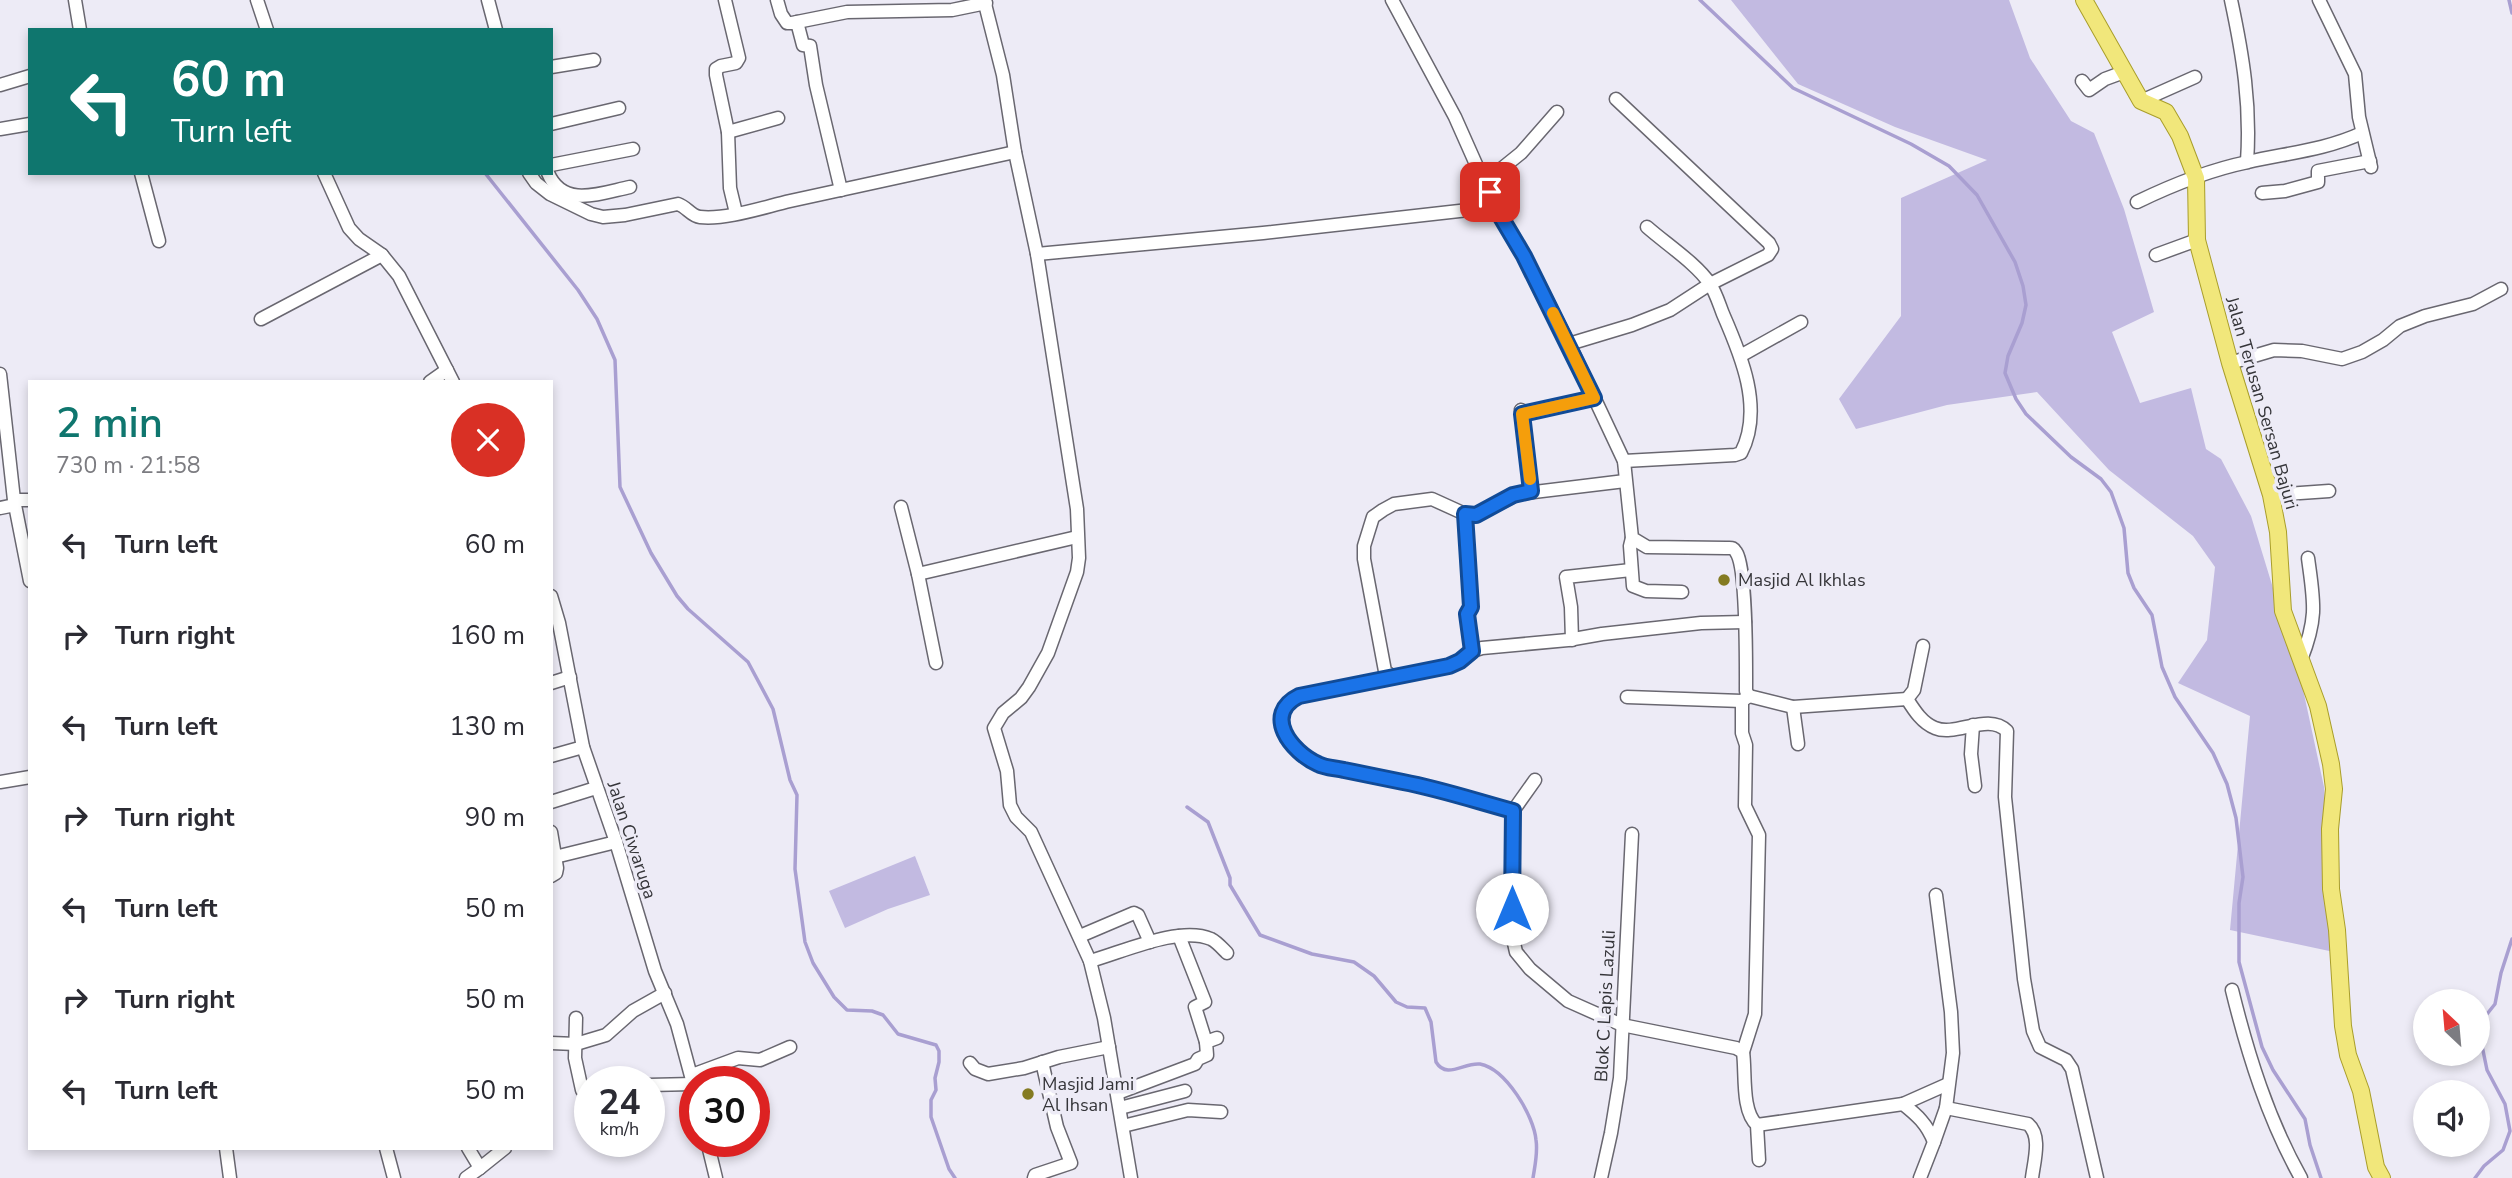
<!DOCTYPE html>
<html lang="en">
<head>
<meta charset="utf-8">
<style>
  body { margin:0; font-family:"Nunito Sans",sans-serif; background:#f7f7f7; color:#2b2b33; height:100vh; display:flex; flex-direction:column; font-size:26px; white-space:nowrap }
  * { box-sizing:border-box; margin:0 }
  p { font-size:23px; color:#7c7c81 }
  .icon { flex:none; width:38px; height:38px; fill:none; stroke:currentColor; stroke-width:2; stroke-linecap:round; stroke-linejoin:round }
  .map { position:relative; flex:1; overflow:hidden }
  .drawer { position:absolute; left:28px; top:380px; width:525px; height:770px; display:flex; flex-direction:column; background:#fff; border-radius:0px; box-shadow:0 4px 10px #0003 }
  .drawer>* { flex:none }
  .guide { position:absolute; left:28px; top:28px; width:525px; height:147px; border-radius:0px; box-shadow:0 4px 10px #0003; background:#0f766e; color:#fff; overflow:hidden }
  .needle { width:46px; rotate:334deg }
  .buttons { position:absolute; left:2413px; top:989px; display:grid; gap:14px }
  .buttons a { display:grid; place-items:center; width:77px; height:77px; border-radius:50%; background:#fff; box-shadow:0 4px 10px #0003; font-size:35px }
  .speed { position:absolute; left:574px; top:1066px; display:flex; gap:14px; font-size:35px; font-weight:700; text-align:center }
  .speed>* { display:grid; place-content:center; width:91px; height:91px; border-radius:50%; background:#fff; box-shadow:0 4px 10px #0003; line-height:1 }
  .speed small { font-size:18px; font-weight:400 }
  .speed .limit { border:10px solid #d22; background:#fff; color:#111 }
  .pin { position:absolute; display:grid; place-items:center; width:60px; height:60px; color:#fff; margin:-30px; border-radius:14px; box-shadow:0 4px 10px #0006 }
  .me { position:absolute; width:77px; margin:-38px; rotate:0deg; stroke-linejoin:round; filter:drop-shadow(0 0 5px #0008) }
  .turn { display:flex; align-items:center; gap:24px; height:147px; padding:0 28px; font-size:32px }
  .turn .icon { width:91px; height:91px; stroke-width:2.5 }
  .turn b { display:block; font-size:49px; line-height:60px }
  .round { display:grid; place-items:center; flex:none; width:74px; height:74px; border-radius:37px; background:#f7f7f7 }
  .head { display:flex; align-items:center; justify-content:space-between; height:119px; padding:0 28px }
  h1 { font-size:42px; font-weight:600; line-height:52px; color:#0f766e }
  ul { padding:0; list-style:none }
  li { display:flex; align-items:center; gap:21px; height:91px; padding:0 28px }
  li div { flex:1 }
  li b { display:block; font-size:26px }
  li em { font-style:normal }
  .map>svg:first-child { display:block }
</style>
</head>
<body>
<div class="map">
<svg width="2512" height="1178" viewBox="0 0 2512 1178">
  <rect width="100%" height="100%" fill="#edebf6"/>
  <g fill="#c2bae1">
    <polygon points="1731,0 2009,0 2030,58 2071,121 2094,133 2124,209 2154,312 2112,332 2140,403 2191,388 2206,449 2221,459 2251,516 2301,680 2324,787 2334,952 2230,930 2250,716 2178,683 2207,640 2215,567 2193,536 2109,470 2037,392 1947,405 1856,429 1839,399 1901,316 1901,198 1987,160 1895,127 1798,84"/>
    <polygon points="915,856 930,895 888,909 845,928 829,891"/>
  </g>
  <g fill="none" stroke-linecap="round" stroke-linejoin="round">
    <g stroke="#a99fd1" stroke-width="3.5">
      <polyline points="1700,0 1793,88 1911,144 1949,166 1977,195 2015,262 2023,286 2026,305 2022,323 2008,356 2005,373 2016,399 2026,414 2071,457 2101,479 2111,492 2124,528 2128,573 2134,588 2152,615 2162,667 2175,697 2213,753 2227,784 2236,818 2243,877 2239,903 2239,962 2262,1047 2273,1070 2305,1119 2310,1145 2321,1178"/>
      <polyline points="2509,0 2512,13"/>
      <polyline points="485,173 578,290 597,319 615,360 620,487 651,553 677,596 688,609 748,662 773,709 790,780 797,795 795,869 805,942 813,963 834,997 847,1010 872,1011 883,1015 898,1034 936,1045 939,1051 939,1062 935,1078 936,1090 931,1100 931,1117 949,1169 955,1178"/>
      <path d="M1187,807L1208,822L1230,878V885L1260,935L1312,954L1354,962L1374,976L1396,1002L1407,1007L1425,1008L1431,1022L1436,1062C1447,1080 1464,1062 1480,1064C1506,1069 1534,1116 1536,1140C1538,1153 1535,1165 1533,1178"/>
      <polyline points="2475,1178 2484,1166 2503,1150 2510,1131 2505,1104 2487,1070 2479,1031 2483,1019 2495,1004 2501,973 2512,939"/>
    </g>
    <g stroke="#696770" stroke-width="15">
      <g id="minor">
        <polyline points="75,0 80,30"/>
        <polyline points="257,0 267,30"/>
        <polyline points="488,0 496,30"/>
        <polyline points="725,0 739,58 736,63 721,66 716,69 716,75 728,132 730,188 736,213"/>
        <polyline points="777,0 781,14 787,23 792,23 847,12 952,10 986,3"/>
        <polyline points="984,0 1003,75 1015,152 1037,254 1077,509 1079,558 1077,572 1048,653 1029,687 1021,698 1003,713 994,728 1007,771 1010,805 1016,817 1031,832 1090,961 1104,1018 1131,1178"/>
        <path d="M1392,0L1455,117L1495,207L1524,256L1569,344L1624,461L1632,538L1647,547L1726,548C1732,548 1733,547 1736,552C1747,567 1746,667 1746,691L1749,696L1793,707L1907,699C1914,710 1922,723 1935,728C1956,737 1988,712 2007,731L2005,797L2024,979L2033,1031L2040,1047L2066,1060L2072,1069L2097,1178"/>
        <path d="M2231,0C2243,56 2251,105 2247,162"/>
        <polyline points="2319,0 2355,74 2359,117 2371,167"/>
        <polyline points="797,22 803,45 810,46 816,85 841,190"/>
        <polyline points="551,67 594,60"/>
        <polyline points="2082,81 2089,90 2105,79 2124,72"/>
        <polyline points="0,85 30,76"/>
        <polyline points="2141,101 2195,77"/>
        <polyline points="551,124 619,108"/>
        <polyline points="0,129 30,124"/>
        <polyline points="728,132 778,118"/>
        <polyline points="551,165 633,149"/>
        <polyline points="141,173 159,241"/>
        <polyline points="324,173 349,228 359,239 382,255 399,276 453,382"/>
        <path d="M529,173L536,183L550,194L591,214L603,217L625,215L678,204C687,207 691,216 700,217C726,220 764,207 790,201C865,185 940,168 1015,152"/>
        <path d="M548,173C563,209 601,193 630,187"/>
        <polyline points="1485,182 1521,153 1557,112"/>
        <polyline points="2262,193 2285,191 2318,182 2318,171 2370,161"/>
        <path d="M2137,202C2172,185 2209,170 2248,162C2287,153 2325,150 2362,133"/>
        <polyline points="1037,254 1263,233 1495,207"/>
        <polyline points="2156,255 2197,240"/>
        <polyline points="261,319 382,255"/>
        <polyline points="1569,344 1632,325 1670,310 1710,284 1768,255 1772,249 1769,243 1616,99"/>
        <polyline points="1742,355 1801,322"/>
        <polyline points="2230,363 2274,350 2302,351 2342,359 2362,352 2383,340 2400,326 2425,316 2473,304 2501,289"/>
        <polyline points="0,374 14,500 30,581"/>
        <polyline points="430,382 447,370"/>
        <polyline points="1521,410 1531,491"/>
        <polyline points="1522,414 1594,398"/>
        <path d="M1624,461L1735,455L1741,453C1764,409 1741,355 1723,314C1719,304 1716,293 1710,284C1697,264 1665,243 1647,227"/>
        <polyline points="2271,495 2329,491"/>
        <polyline points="14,500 30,500"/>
        <polyline points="901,507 918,574 936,663"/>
        <polyline points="0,508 15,505"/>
        <polyline points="1465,514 1471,607 1467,614 1472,651"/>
        <polyline points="1632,538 1630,546 1633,586 1646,591 1682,592"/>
        <polyline points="918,574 1077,537"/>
        <polyline points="551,596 559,623 583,747 616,842 655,971 677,1024 695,1091"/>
        <path d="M1745,622L1701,623L1602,634L1568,640L1482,648L1469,652L1460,661L1449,666L1299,696C1263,714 1291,752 1318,764C1325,768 1336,768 1344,770C1364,774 1383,778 1403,782C1440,789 1476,801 1513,811L1512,934L1516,952L1530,969L1568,1001L1622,1025L1736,1048L1743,1052C1746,1072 1741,1111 1757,1125L1759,1160"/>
        <polyline points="1572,640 1571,607 1566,577 1631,570"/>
        <path d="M2301,660C2318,617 2314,602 2308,558"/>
        <polyline points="1393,677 1385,671 1364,559 1364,546 1373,517 1383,510 1394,504 1432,499 1465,514 1476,515 1518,494 1625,481"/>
        <polyline points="551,683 570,677"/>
        <polyline points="1627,697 1742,701"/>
        <polyline points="1907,699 1914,690 1923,646"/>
        <polyline points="1793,707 1798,744"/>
        <polyline points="1973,725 1971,754 1975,786"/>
        <polyline points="551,756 583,747"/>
        <polyline points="0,782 30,777"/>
        <polyline points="551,802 596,788"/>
        <polyline points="1513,811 1535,780"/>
        <polyline points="551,832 557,868 556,873 551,876"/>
        <polyline points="555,857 616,842"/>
        <polyline points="1080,936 1134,913 1138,915 1150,942"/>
        <polyline points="1179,936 1205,1002 1195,1007 1206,1042"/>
        <path d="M1090,961C1121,953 1179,925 1211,939C1217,942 1222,948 1227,953"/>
        <path d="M2232,990C2248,1055 2268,1119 2301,1178"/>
        <polyline points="576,1018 575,1058 582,1090 590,1090"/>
        <polyline points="551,1043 576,1044 606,1035 633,1011 665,993"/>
        <polyline points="1743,1052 1755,1014 1759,835 1745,806 1746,745 1742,733 1742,701 1749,696"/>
        <polyline points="970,1063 975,1069 988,1074 1024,1068 1059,1057 1109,1047"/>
        <polyline points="692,1075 738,1058 760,1060 790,1047"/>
        <polyline points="649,1085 693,1084"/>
        <polyline points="1118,1093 1195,1064 1198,1059 1207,1055 1206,1042 1217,1038"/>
        <polyline points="1903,1104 1948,1084"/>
        <polyline points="1120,1108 1185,1091"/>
        <path d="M1946,1108L2028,1124C2042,1136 2034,1161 2032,1178"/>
        <path d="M1757,1125L1903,1104C1917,1115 1927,1124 1934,1142L1920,1178"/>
        <polyline points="1123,1126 1188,1110 1221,1112"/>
        <polyline points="707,1141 716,1178"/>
        <polyline points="1934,1142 1946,1108 1953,1053 1951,1012 1936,895"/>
        <polyline points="226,1148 230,1178"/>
        <polyline points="386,1148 394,1178"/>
        <polyline points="468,1148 480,1168 505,1148"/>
        <polyline points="466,1178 480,1168"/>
        <polyline points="1034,1178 1035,1175 1071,1163 1057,1127 1042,1062"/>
        <polyline points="1601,1178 1611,1133 1620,1078 1632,834"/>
      </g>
    </g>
    <g stroke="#a99e2b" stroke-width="18">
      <polyline id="major" points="2084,0 2141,101 2166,112 2180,136 2196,178 2197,240 2230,363 2271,495 2278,532 2283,611 2318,706 2331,764 2334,789 2330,829 2331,889 2337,930 2343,1026 2348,1055 2361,1091 2376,1167 2382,1178"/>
    </g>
    <use href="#minor" stroke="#fff" stroke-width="12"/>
    <use href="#major" stroke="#f1e77b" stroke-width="16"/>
  </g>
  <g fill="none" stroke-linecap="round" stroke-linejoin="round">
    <g stroke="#114b97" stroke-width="18">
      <path id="route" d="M1490,192L1495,207L1524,256L1594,398L1522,414L1531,491L1513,495L1476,515L1465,514L1471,607L1467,614L1472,651L1460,661L1449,666L1299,696C1262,714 1291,752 1318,764C1325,768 1336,768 1344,770C1364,774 1383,778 1403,782C1440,789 1476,801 1513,811L1512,909"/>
    </g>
    <use href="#route" stroke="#1a73e8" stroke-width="12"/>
    <polyline stroke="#f59e0b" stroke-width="12" points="1530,479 1522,414 1594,398 1553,313"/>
  </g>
  <g fill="#847b21" stroke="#edebf6" stroke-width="2.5">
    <circle cx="1724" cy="580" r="7"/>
    <circle cx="1028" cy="1094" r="7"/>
  </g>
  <g text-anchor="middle" stroke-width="7" stroke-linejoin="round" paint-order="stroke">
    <g font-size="18" fill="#353539" stroke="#edebf6">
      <text transform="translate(2262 403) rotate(74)" y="6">Jalan Terusan Sersan Bajuri</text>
      <text transform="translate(632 840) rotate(72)" y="6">Jalan Ciwaruga</text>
      <text transform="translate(1605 1006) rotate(-87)" y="6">Blok C Lapis Lazuli</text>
    </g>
    <g font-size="18" fill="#353539" stroke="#edebf6" text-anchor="start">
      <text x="1738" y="586">Masjid Al Ikhlas</text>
      <text x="1042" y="1090">Masjid Jami<tspan x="1042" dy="21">Al Ihsan</tspan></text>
    </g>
  </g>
</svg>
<div class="buttons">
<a><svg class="needle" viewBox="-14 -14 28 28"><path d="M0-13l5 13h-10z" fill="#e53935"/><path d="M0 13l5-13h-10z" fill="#7c7c81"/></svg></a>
<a><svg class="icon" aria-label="sound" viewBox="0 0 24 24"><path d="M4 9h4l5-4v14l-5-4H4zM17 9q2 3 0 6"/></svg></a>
</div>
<div class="speed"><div>24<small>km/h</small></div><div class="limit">30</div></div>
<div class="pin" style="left:1490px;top:192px;background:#d93025"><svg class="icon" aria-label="arrive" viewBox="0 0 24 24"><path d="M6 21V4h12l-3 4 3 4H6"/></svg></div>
<svg class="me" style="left:1512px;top:909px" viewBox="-20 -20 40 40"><circle r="19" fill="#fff"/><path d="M0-13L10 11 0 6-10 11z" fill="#1a73e8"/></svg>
<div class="guide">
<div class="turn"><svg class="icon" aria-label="left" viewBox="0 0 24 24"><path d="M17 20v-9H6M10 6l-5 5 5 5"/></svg><div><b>60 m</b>Turn left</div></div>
</div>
<section class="drawer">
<div class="head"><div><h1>2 min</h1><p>730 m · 21:58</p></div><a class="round" style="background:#d93025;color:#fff"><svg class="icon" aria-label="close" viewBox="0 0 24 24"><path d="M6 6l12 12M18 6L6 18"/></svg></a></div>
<ul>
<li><svg class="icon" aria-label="left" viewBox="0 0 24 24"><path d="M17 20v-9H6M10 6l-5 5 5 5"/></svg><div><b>Turn left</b></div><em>60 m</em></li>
<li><svg class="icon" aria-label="right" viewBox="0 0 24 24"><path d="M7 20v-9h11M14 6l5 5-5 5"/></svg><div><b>Turn right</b></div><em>160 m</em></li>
<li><svg class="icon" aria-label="left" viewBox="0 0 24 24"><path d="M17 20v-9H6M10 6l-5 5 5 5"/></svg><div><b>Turn left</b></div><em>130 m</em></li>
<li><svg class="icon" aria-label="right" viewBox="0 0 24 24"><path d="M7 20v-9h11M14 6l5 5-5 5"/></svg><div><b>Turn right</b></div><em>90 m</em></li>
<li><svg class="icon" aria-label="left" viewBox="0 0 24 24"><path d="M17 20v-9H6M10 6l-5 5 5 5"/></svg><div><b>Turn left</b></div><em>50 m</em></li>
<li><svg class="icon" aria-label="right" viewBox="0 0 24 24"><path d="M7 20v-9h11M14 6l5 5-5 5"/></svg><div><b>Turn right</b></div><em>50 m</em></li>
<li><svg class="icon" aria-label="left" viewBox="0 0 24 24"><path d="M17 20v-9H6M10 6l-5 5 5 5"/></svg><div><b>Turn left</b></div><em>50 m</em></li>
</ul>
</section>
</div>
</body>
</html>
